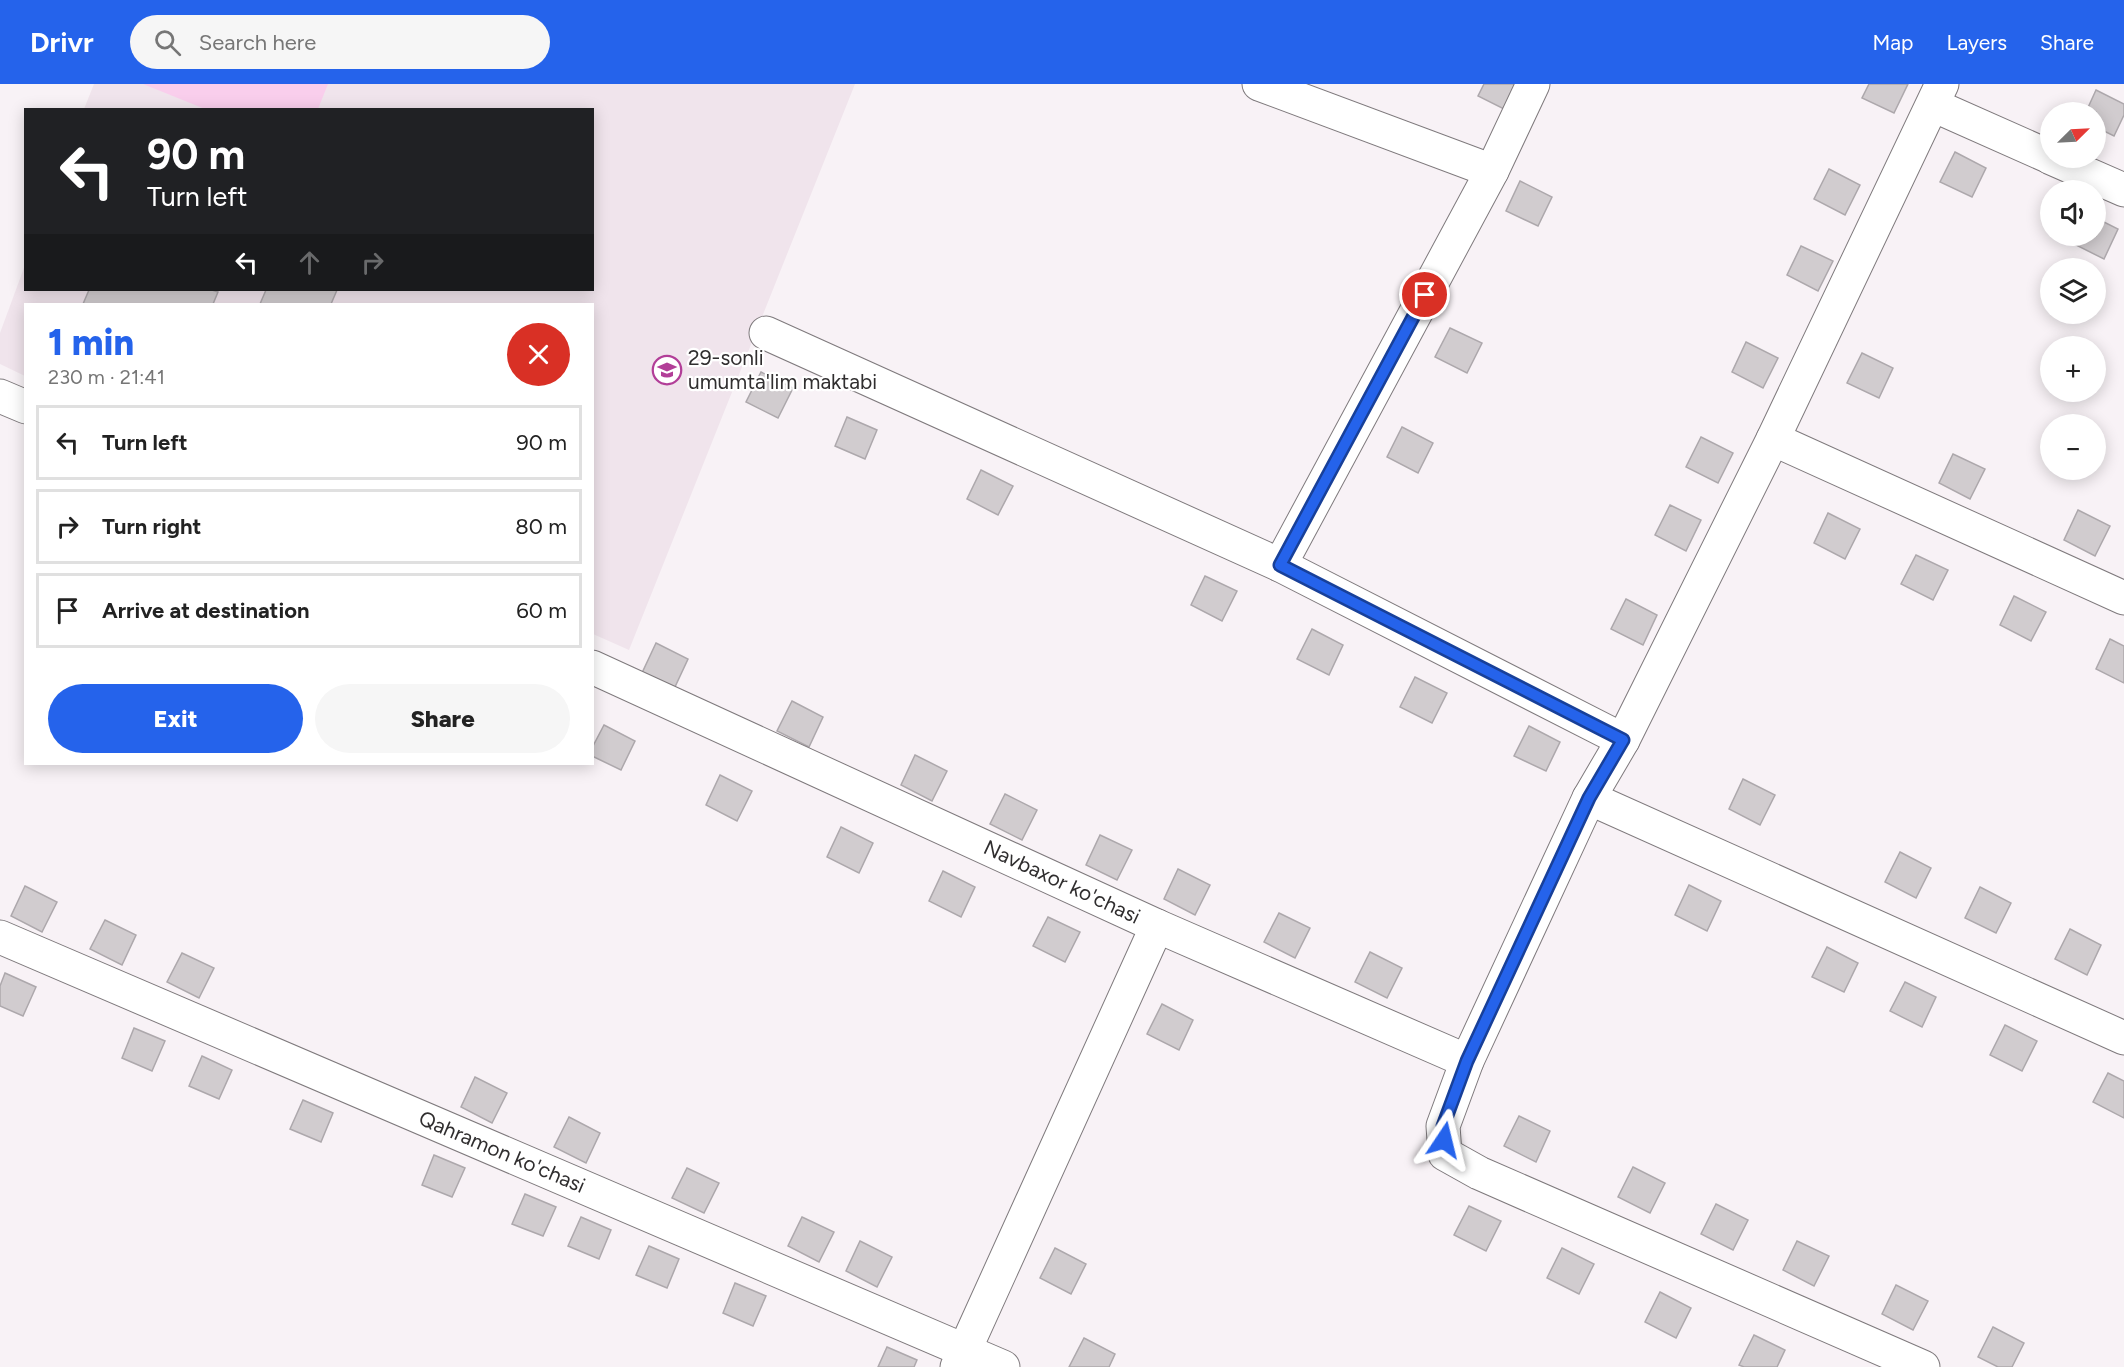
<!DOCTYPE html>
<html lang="en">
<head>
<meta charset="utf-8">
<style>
  body { margin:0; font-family:Figtree,sans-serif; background:#f6f6f6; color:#222; height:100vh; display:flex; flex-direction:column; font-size:22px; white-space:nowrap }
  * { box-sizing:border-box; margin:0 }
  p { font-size:20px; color:#767676 }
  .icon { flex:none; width:33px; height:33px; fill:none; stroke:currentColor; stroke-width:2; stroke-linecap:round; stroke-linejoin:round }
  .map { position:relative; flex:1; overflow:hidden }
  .sheet { position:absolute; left:24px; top:219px; width:570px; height:462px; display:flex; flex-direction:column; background:#fff; border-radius:0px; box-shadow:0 3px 15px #0003 }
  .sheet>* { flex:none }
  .top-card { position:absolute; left:24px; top:24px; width:570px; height:183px; border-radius:0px; box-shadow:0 3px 15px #0003; background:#202124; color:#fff; overflow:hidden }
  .needle { width:39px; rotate:66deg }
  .fabs { position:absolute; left:2040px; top:18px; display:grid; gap:12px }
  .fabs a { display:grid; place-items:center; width:66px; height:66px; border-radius:50%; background:#fff; box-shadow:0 3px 15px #0003; font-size:30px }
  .pin { position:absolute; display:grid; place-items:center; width:51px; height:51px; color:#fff; margin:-26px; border:3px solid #fff; border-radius:50%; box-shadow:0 2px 6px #0007 }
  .me { position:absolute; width:66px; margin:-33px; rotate:10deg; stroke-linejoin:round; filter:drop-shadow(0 0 4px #0008) }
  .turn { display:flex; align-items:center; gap:21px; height:126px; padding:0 24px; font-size:27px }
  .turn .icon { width:78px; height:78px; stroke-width:2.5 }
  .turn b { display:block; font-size:42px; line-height:51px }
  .lanes { display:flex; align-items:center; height:57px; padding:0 24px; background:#0003; justify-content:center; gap:30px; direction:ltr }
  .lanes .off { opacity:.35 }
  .round { display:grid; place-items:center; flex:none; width:63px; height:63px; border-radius:32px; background:#f6f6f6 }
  .headline { display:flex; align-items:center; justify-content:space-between; height:102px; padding:0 24px }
  h1 { font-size:36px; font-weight:800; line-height:45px; color:#2563eb }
  .cta { display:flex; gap:12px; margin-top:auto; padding:12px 24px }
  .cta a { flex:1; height:69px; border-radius:36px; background:#2563eb; color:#fff; font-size:24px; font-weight:800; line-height:69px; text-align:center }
  .cta a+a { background:#f6f6f6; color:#222 }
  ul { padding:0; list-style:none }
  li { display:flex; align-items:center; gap:18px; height:75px; margin:0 12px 9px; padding:0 12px; border:3px solid #e0e0e0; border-radius:0px }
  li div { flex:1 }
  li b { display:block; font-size:22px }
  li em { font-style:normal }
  header { display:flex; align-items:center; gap:36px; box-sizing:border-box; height:84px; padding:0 30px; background:#2563eb; color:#fff }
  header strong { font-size:28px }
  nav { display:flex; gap:33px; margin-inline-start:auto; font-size:21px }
  .search { width:420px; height:54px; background:#f6f6f6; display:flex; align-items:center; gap:15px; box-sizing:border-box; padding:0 21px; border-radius:33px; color:#767676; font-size:22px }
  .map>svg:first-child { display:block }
</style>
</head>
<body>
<header>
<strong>Drivr</strong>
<div class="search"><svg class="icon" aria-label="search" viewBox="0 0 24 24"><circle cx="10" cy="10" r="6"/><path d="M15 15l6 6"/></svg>Search here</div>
<nav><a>Map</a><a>Layers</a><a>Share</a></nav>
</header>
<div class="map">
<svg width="2124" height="1283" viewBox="0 0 2124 1283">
  <rect width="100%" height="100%" fill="#f8f2f6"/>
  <polygon fill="#f0e4ec" points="94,0 855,0 629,566 593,550 592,220 26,220 25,292 0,280 0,249 25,181 26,206 592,206 592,26 84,25"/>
  <polygon fill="#f9ceec" points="143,0 328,0 318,25 205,25"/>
  <g fill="#d1cccf" stroke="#ada8ac" stroke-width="1.5">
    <polygon points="1484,0 1524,0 1510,28 1478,12"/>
    <polygon points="1869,0 1908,0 1894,29 1862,14"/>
    <polygon points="2096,6 2124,20 2124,31 2114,52 2096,43 2096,28 2086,28"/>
    <polygon points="1955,68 1986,84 1972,113 1940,98"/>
    <polygon points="1829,85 1860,101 1845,131 1814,115"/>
    <polygon points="1520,97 1552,113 1538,142 1506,127"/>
    <polygon points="2096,134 2118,145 2104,175 2072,159 2076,152 2096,152"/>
    <polygon points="1801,162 1833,177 1818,207 1787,191"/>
    <polygon points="89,206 212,206 218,208 213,220 83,220"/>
    <polygon points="266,206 337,206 331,220 260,220"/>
    <polygon points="1450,244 1482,259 1467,289 1435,273"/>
    <polygon points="1746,258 1778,274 1763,304 1732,288"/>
    <polygon points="1862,269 1893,284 1879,314 1847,299"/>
    <polygon points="761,288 793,304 778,334 746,318"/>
    <polygon points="847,333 877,346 865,375 835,362"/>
    <polygon points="1402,343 1433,359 1418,389 1387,373"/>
    <polygon points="1701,353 1733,369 1718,399 1686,383"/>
    <polygon points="1953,370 1985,385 1970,415 1939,399"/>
    <polygon points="981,386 1013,402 998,431 967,415"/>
    <polygon points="1670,421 1701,436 1686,467 1655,451"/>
    <polygon points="2078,426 2110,442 2095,472 2064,456"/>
    <polygon points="1828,429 1860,445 1845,475 1814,459"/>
    <polygon points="1916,471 1948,486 1933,516 1901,500"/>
    <polygon points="1205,492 1237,507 1222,537 1191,521"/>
    <polygon points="2014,512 2046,528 2031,557 2000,541"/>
    <polygon points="1626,515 1657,531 1643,561 1611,545"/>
    <polygon points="1312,545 1343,561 1329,591 1297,575"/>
    <polygon points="2110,555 2124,562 2124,599 2096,585"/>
    <polygon points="656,559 688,575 674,605 642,589"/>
    <polygon points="1415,593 1447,609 1432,639 1400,623"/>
    <polygon points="792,617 823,633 809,663 777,647"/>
    <polygon points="604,641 635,657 621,686 592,672 592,664"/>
    <polygon points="1529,642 1560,658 1546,687 1514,672"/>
    <polygon points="915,671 947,687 932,717 901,701"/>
    <polygon points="720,691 752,707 737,737 706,721"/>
    <polygon points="1743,695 1775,711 1760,741 1729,725"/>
    <polygon points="1005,710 1037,726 1022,756 990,740"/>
    <polygon points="841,743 873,759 859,789 827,773"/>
    <polygon points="1100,751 1132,766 1117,796 1086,781"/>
    <polygon points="1900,768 1931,784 1916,814 1885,798"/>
    <polygon points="1178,785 1210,801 1195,831 1164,815"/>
    <polygon points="943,787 975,803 961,833 929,817"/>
    <polygon points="1689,801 1721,817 1707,847 1675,831"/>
    <polygon points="25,802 57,818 42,848 11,832"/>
    <polygon points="1980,803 2011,819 1996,849 1965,834"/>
    <polygon points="1279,829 1310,844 1295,874 1264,858"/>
    <polygon points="1048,833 1080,848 1065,878 1033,862"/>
    <polygon points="105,836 136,851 122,881 90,865"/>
    <polygon points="2070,845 2101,861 2087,891 2055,875"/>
    <polygon points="1827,863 1858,879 1844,908 1812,893"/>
    <polygon points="1370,868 1402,884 1387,914 1355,898"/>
    <polygon points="182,869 214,884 199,914 167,898"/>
    <polygon points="5,889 36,903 23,932 0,922 0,902"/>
    <polygon points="1905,898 1936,913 1922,943 1890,927"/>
    <polygon points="1162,920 1193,936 1179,966 1147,950"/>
    <polygon points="2005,941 2037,957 2022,987 1990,971"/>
    <polygon points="134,944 165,957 152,987 122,974"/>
    <polygon points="202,972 232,986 219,1015 189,1002"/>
    <polygon points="2108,989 2124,997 2124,1034 2093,1018"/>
    <polygon points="475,993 507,1009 492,1039 461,1023"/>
    <polygon points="303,1016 333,1029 321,1058 290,1045"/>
    <polygon points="1519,1032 1550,1047 1536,1078 1504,1062"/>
    <polygon points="569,1033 600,1049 586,1079 554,1063"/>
    <polygon points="434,1071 465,1084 452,1113 422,1101"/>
    <polygon points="1633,1083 1665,1099 1650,1129 1618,1113"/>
    <polygon points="687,1084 719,1099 704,1129 672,1114"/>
    <polygon points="525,1110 556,1123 543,1152 512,1140"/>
    <polygon points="1716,1120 1748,1136 1733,1166 1701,1150"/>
    <polygon points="1469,1122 1501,1137 1486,1167 1454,1151"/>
    <polygon points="581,1133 611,1146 599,1175 568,1162"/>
    <polygon points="802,1133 834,1148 819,1178 788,1162"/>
    <polygon points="860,1157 892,1173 877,1203 846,1187"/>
    <polygon points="1797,1157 1829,1172 1814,1202 1783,1186"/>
    <polygon points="649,1162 679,1175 667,1204 636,1191"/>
    <polygon points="1055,1164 1086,1180 1071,1210 1040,1194"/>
    <polygon points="1562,1164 1594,1180 1579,1210 1547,1194"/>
    <polygon points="735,1199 766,1212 753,1242 723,1229"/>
    <polygon points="1896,1201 1928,1217 1913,1246 1882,1230"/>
    <polygon points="1660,1208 1691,1224 1676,1254 1645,1238"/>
    <polygon points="1993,1243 2024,1259 2012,1283 1998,1283 1978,1273"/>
    <polygon points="1754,1251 1785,1266 1777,1283 1744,1283 1739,1281"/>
    <polygon points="1084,1254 1115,1270 1109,1283 1069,1283"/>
    <polygon points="887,1263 917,1276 914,1283 878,1283"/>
  </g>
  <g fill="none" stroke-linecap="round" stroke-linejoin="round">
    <g stroke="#7f7a7d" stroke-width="35">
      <g id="minor">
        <polyline points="1259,0 1492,87"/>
        <polyline points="1533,0 1492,87 1280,481 1623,656"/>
        <polyline points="1933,21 2050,73"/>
        <polyline points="2051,74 2124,106"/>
        <polyline points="766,249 1280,481"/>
        <polyline points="0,312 26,323"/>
        <polyline points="1773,355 2124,514"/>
        <polyline points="592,583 1157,842 957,1283"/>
        <polyline points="1589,714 2124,954"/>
        <polyline points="1157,842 1467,977"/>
        <polyline points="0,853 1003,1283"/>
        <polyline points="1923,1283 1479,1089 1445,1070 1443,1042 1467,977 1589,714 1623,656 1773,355 1942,0"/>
      </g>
    </g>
    <use href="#minor" stroke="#fff" stroke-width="33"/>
  </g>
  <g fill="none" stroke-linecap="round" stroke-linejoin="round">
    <g stroke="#184099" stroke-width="15">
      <polyline id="route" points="1425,211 1280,481 1623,656 1589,714 1467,977 1443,1042 1444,1056"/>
    </g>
    <use href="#route" stroke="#2563eb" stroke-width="10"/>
  </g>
  <defs>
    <g id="school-ring" transform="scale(1.5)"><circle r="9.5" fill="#fff" stroke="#b23e98" stroke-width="1.5"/><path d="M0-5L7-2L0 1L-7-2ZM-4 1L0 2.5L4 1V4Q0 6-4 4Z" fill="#b23e98"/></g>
  </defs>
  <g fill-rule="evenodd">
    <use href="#school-ring" x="667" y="286"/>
  </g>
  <g text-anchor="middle" stroke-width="4.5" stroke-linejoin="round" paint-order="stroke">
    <g font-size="21" fill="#302e2f" stroke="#fff" text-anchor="start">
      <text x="688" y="281">29-sonli<tspan x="688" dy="24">umumta'lim maktabi</tspan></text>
    </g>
    <g font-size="21" fill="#302e2f" stroke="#fff">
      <text transform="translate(1062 798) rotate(25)" y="7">Navbaxor ko'chasi</text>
      <text transform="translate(502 1068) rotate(23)" y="7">Qahramon ko'chasi</text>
    </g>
  </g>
</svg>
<div class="fabs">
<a><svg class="needle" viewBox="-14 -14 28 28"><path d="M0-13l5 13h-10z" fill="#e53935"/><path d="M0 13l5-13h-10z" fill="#767676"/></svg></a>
<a><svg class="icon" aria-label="sound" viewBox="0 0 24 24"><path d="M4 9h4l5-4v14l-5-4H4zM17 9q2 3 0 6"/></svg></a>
<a><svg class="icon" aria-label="layers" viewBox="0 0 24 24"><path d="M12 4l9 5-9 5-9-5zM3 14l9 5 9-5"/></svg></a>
<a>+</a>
<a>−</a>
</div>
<div class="pin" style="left:1425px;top:211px;background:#d93025"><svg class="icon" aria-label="arrive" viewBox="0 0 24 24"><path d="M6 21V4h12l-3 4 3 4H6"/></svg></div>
<svg class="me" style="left:1444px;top:1056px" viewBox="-20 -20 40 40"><path d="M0-17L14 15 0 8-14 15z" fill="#2563eb" stroke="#fff" stroke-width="4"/></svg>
<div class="top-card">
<div class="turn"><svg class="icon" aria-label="left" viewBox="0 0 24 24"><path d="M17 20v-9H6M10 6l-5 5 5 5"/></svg><div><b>90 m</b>Turn left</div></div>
<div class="lanes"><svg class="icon" aria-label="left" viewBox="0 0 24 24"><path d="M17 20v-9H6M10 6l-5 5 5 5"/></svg><svg class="icon off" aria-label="ahead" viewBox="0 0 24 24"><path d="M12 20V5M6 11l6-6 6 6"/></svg><svg class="icon off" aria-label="right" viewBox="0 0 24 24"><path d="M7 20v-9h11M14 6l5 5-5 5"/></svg></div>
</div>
<section class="sheet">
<div class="headline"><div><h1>1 min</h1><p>230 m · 21:41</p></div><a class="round" style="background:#d93025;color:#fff"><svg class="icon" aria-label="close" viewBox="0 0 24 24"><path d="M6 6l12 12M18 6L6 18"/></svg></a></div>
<ul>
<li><svg class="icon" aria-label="left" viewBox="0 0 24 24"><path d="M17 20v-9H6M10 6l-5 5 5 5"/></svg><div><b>Turn left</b></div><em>90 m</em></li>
<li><svg class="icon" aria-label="right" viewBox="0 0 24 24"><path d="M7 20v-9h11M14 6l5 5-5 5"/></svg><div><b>Turn right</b></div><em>80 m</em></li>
<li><svg class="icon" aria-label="arrive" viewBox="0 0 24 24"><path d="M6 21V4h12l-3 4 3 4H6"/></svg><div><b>Arrive at destination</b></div><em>60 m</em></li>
</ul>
<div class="cta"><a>Exit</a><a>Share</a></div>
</section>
</div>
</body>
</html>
